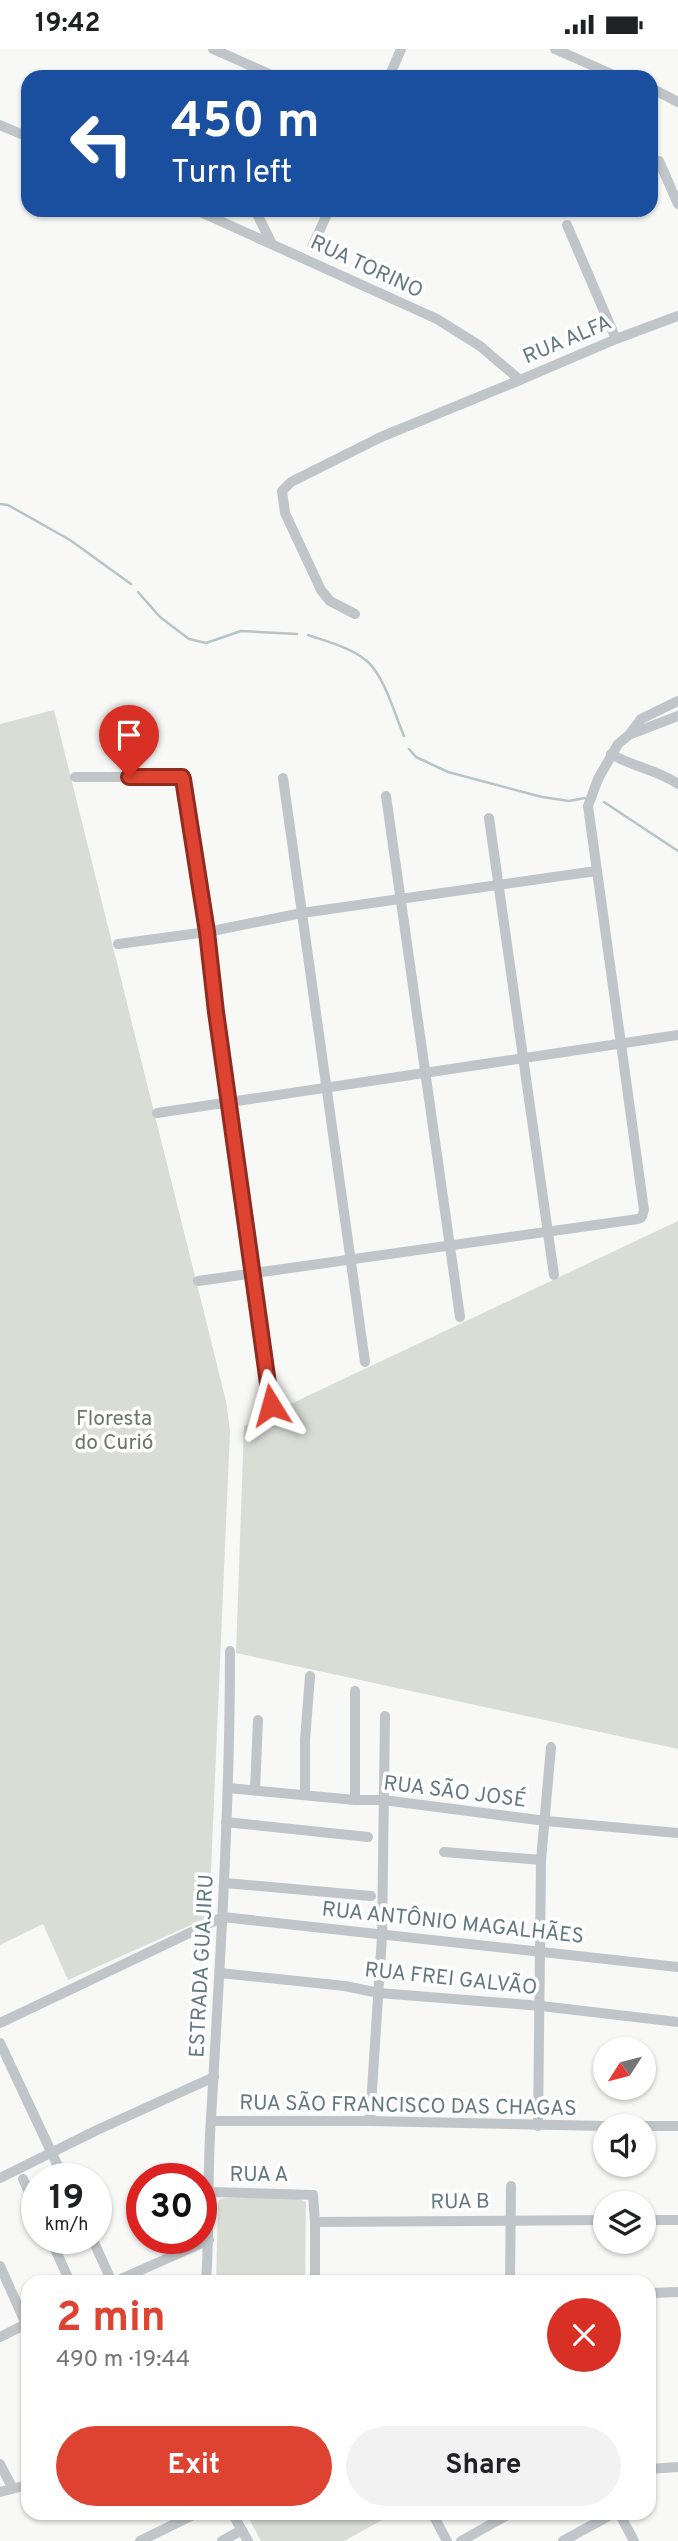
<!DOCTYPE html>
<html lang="en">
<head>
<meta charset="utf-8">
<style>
  body { margin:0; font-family:Overpass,sans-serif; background:#f2f2f2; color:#202124; height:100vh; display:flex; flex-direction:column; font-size:26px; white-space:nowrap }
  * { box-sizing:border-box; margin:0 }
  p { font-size:23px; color:#757577 }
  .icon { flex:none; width:38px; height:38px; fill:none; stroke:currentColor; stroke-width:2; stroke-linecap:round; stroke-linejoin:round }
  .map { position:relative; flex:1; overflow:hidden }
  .panel { position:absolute; left:21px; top:2226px; width:635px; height:245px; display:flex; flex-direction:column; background:#fff; border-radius:21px; box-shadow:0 2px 5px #0004 }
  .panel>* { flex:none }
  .hud { position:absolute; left:21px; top:21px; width:637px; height:147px; border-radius:21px; box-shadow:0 2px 5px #0004; background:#1a4fa0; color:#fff; overflow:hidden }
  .needle { width:46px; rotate:234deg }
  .fabs { position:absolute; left:593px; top:1988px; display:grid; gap:14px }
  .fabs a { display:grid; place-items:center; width:63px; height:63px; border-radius:50%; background:#fff; box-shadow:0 2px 5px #0004; font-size:35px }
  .speed { position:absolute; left:21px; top:2114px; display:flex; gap:14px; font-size:35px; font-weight:700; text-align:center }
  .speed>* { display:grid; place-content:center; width:91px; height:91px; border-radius:50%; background:#fff; box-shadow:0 2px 5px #0004; line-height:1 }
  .speed small { font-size:18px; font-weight:400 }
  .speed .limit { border:10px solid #d22; background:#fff; color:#111 }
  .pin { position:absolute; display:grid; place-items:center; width:60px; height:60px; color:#fff; margin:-72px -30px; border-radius:50% 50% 50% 0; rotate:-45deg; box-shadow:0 0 7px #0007 }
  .pin .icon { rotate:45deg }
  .me { position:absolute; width:77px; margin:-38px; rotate:352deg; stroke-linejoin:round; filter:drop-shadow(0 0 5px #0008) }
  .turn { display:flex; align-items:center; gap:24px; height:147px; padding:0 35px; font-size:32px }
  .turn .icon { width:91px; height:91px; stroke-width:2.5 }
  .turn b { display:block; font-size:49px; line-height:60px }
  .round { display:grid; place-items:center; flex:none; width:74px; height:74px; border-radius:37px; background:#f2f2f2 }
  .overview { display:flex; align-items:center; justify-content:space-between; height:119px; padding:0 35px }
  h1 { font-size:42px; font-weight:700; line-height:52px; color:#de4230 }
  .button { display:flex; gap:14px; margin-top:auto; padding:14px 35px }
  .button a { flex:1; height:80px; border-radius:42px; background:#de4230; color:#fff; font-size:28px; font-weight:700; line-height:80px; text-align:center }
  .button a+a { background:#f2f2f2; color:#202124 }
  .status { display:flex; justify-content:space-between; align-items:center; height:49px; padding:0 35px; background:#fff; direction:ltr }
  .status svg { height:19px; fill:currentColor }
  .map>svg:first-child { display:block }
</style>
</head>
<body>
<div class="status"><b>19:42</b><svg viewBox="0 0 49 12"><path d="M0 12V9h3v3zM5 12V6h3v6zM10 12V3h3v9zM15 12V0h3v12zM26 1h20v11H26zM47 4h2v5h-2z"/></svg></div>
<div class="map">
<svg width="678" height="2492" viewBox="0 0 678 2492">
  <rect width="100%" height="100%" fill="#f8f8f6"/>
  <g fill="#d9ddd5">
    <polygon points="54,661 226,1352 230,1382 209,1868 68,1931 43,1875 0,1896 0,675"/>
    <polygon points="678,1172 678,1700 236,1604 244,1377"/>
    <polygon points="224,2149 297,2149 306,2153 305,2233 216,2233 218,2155 219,2151"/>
    <polygon points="246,2464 395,2464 344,2492 261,2492"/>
  </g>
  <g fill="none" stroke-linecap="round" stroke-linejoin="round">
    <g stroke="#b7c5c8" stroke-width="2.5">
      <polyline points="0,455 8,456 70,491 131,535"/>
      <polyline points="138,543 160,568 189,590 206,594 241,582 297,585"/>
      <path d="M308,586C328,593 353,599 368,613C385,629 395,666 404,687"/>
      <polyline points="409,700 416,708 448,723 542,748 569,752 585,749"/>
      <polyline points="604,753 678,802"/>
    </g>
    <g stroke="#bfc5c8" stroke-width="10">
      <polyline points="213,0 276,28"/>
      <polyline points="555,0 618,28"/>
      <polyline points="389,28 401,0"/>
      <polyline points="651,39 678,53"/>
      <polyline points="0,76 28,88"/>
      <polyline points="659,112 678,155"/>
      <polyline points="196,161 437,270 480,297 520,331 616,290 678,267"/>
      <polyline points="255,161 271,193"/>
      <polyline points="567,176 616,290"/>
      <polyline points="312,198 329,161"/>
      <polyline points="355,565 330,552 321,541 285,464 282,442 291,433 381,388 520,331"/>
      <polyline points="631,685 678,667"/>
      <path d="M611,705C633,718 658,721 678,735"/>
      <path d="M75,728H182L183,730C215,939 242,1148 271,1356"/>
      <polyline points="283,729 365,1313"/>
      <polyline points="386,747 460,1268"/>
      <polyline points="489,769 554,1226"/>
      <polyline points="118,895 207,883 302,864 596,822"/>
      <polyline points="157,1064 678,986"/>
      <polyline points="198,1232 638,1170 642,1168 644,1161 588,757 598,730 618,695 629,686 641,670 678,652"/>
      <polyline points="355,1642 355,1751"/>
      <polyline points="228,1739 355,1751 383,1751 546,1772 678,1784"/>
      <polyline points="255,1741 258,1671"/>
      <polyline points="305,1746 305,1691 310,1627"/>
      <polyline points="226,1773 368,1788"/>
      <polyline points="444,1803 541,1811"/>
      <polyline points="225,1834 371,1847"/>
      <polyline points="220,1924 345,1937 379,1944 541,1957 678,1973"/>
      <polyline points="0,1974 223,1868 678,1918"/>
      <polyline points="0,1994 64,2130"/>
      <polyline points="211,2072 370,2072 606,2077"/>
      <polyline points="370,2072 382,1887 385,1667"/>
      <polyline points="538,2077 541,1811 551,1698"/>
      <polyline points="644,2077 678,2077"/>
      <polyline points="0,2129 97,2081 214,2028"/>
      <polyline points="23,2130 37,2161"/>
      <polyline points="209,2143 313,2146 315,2173 315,2233"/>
      <polyline points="644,2171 678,2171"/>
      <polyline points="315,2173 606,2171"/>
      <polyline points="50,2189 70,2233"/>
      <polyline points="92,2189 112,2233"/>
      <polyline points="0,2217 26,2275"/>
      <polyline points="114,2233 209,2191"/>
      <path d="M206,2233C210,2178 207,2123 211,2069C220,1913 230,1758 230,1602"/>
      <polyline points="510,2233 511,2137"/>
      <polyline points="649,2244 678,2243"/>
      <polyline points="0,2288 28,2274"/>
      <polyline points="0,2415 12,2438"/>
      <polyline points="649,2420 678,2418"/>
      <polyline points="0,2443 28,2436"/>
      <polyline points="232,2464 248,2492"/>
      <polyline points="432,2464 447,2492"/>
      <polyline points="619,2464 634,2492"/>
      <polyline points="140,2492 197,2464"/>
      <polyline points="222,2492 242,2481"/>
      <polyline points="461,2492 511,2464"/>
      <polyline points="563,2492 614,2464"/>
    </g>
  </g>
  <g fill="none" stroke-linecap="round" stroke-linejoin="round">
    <g stroke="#902b1f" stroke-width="18">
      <polyline id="route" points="129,728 182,728 183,730 207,883 216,963 271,1356"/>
    </g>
    <use href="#route" stroke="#de4230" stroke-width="12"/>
  </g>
  <g text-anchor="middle" stroke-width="7" stroke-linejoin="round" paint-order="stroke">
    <g font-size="21" fill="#647880" stroke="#fff">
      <text transform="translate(367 217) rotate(25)" y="7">RUA TORINO</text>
      <text transform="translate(567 290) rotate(-23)" y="7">RUA ALFA</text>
      <text transform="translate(455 1742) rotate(7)" y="7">RUA SÃO JOSÉ</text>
      <text transform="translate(453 1873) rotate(6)" y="7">RUA ANTÔNIO MAGALHÃES</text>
      <text transform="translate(201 1917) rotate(-87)" y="7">ESTRADA GUAJIRU</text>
      <text transform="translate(451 1929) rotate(6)" y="7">RUA FREI GALVÃO</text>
      <text transform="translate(408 2056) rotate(1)" y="7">RUA SÃO FRANCISCO DAS CHAGAS</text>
      <text x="259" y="2132">RUA A</text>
      <text transform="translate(460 2152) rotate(-1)" y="7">RUA B</text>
    </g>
    <g font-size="21" fill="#6a7863" stroke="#fff">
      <text x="114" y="1376">Floresta<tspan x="114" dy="24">do Curió</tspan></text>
    </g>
  </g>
</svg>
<div class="fabs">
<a><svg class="needle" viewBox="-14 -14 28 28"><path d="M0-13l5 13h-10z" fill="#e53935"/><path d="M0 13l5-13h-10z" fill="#757577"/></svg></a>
<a><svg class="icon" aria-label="sound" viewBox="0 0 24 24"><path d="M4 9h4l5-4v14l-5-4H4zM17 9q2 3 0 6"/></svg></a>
<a><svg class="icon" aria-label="layers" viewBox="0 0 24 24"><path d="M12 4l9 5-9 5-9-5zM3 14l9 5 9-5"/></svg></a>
</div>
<div class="speed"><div>19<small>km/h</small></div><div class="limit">30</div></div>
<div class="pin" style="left:129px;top:728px;background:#d93025"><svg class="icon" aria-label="arrive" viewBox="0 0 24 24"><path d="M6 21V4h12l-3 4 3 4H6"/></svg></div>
<svg class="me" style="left:271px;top:1356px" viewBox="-20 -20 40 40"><path d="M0-17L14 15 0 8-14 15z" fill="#de4230" stroke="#fff" stroke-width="4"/></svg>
<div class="hud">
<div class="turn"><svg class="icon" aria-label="left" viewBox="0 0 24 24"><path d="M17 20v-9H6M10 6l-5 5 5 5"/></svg><div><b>450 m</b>Turn left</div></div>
</div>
<section class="panel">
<div class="overview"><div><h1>2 min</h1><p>490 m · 19:44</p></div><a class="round" style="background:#d93025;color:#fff"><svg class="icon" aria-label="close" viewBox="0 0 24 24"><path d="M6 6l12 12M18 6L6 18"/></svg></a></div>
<div class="button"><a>Exit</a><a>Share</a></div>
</section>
</div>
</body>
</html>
